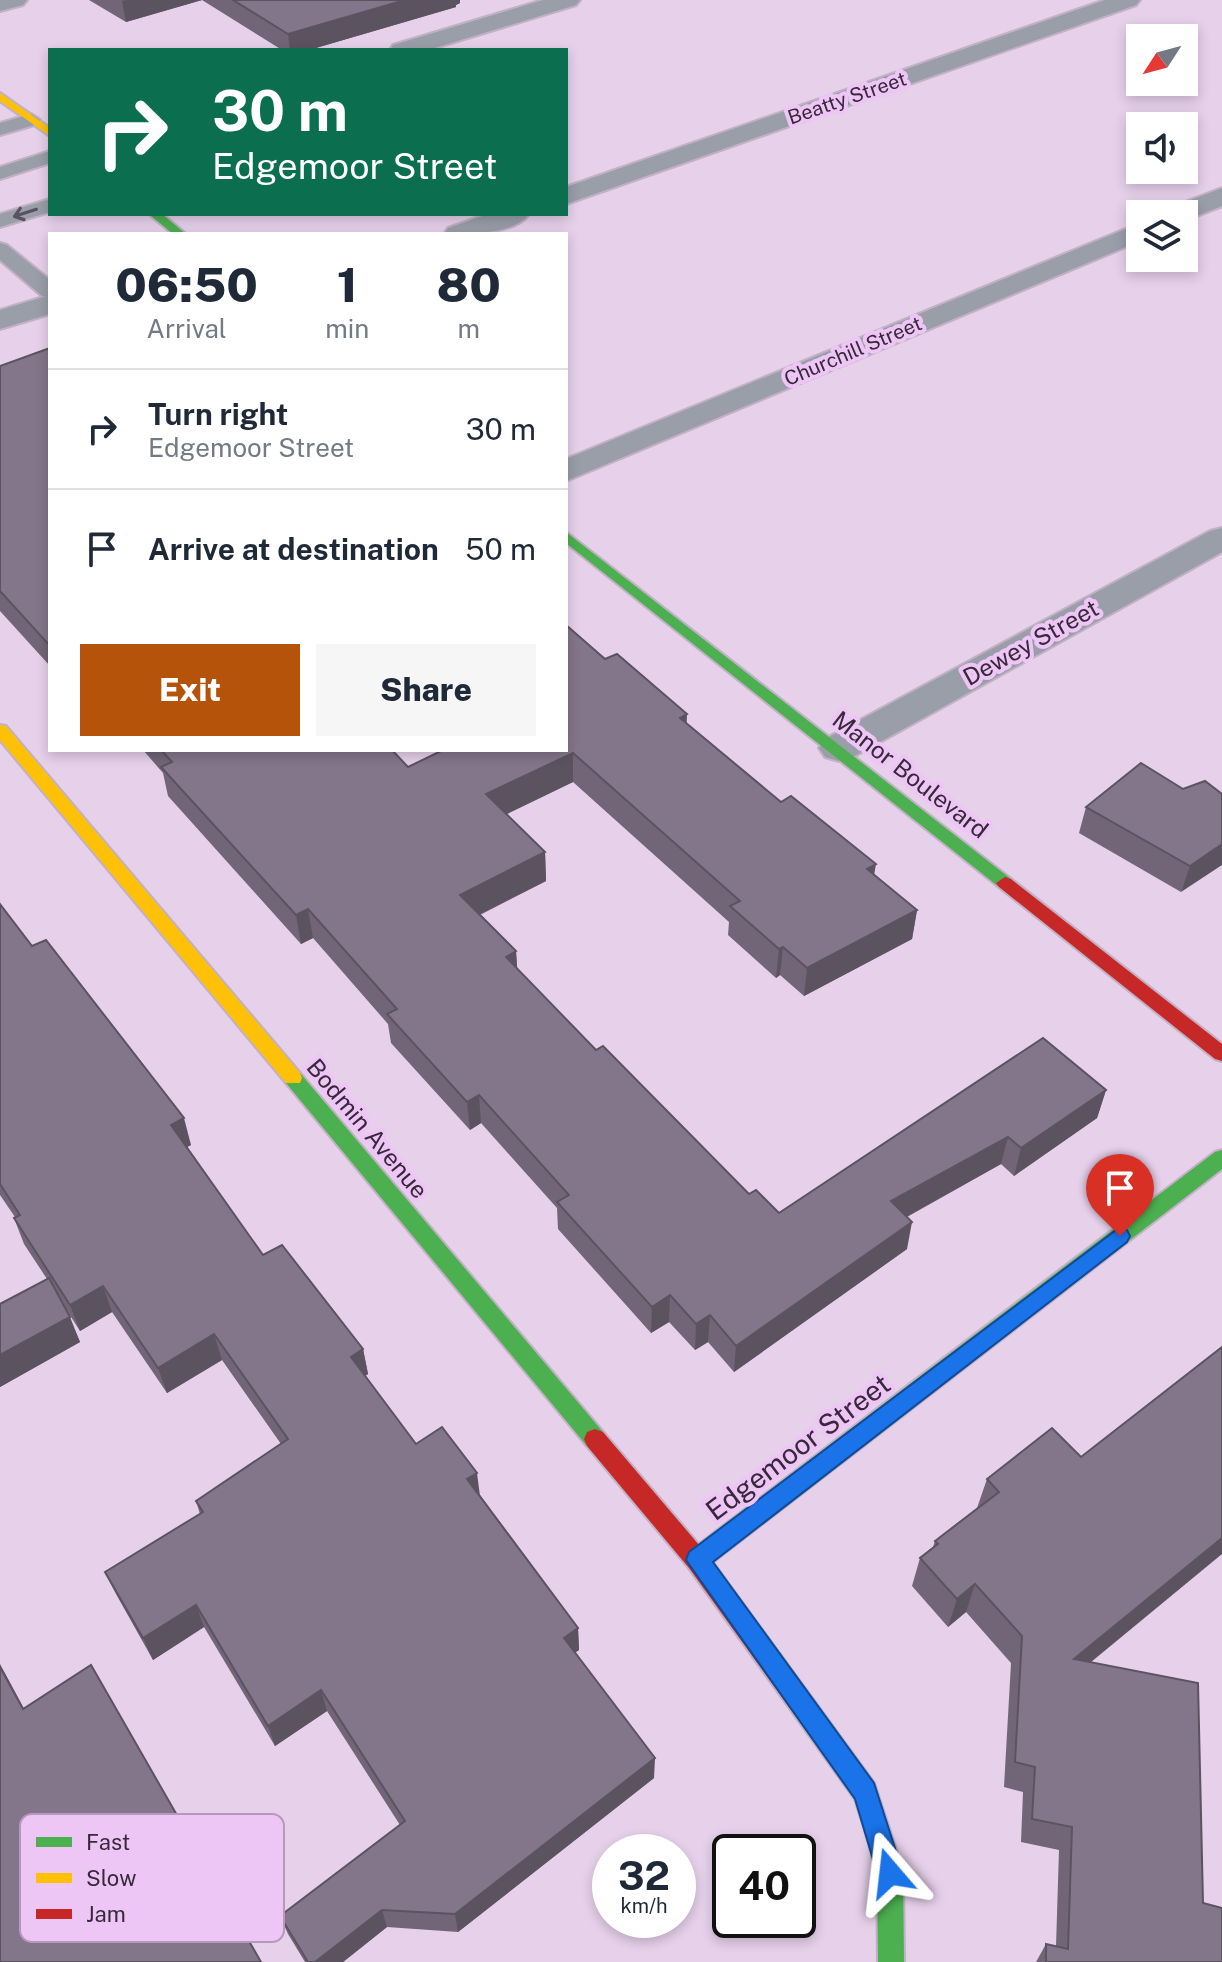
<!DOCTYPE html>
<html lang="en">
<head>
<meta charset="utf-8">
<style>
  body { margin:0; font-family:"Public Sans",sans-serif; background:#f6f6f7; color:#1f2937; height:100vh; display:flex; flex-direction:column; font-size:30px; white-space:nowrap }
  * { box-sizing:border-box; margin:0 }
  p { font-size:26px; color:#747a83 }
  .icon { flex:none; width:44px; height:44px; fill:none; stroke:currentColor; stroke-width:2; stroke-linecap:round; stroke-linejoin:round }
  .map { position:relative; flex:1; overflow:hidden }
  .details { position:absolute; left:48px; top:232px; width:520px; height:520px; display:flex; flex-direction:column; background:#fff; border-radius:0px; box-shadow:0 4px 12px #0003 }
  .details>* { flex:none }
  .banner { position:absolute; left:48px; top:48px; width:520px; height:168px; border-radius:0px; box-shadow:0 4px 12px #0003; background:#0b6e4f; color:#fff; overflow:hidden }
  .needle { width:52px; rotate:234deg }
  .tools { position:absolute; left:1126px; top:24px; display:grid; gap:16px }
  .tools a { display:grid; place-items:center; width:72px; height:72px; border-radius:0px; background:#fff; box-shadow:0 4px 12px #0003; font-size:40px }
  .speed { position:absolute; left:592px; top:1834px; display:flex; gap:16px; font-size:40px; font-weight:700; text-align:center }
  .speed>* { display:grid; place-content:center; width:104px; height:104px; border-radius:50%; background:#fff; box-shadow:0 4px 12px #0003; line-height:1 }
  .speed small { font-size:20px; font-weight:400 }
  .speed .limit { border:4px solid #111; border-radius:12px; background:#fff; color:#111 }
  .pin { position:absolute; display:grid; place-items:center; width:68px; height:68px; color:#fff; margin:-82px -34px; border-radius:50% 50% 50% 0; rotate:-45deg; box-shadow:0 0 8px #0007 }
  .pin .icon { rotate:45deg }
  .me { position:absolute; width:88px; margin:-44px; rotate:343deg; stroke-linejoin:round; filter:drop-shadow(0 0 6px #0008) }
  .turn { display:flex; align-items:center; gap:28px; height:168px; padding:0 32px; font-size:36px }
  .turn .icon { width:104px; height:104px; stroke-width:2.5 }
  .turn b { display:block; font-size:56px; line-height:68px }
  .eta { display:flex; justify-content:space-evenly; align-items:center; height:136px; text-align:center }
  .eta b { font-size:48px; font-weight:800; line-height:56px }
  .button { display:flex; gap:16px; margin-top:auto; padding:16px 32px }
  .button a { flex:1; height:92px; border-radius:0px; background:#b45309; color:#fff; font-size:32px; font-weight:800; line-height:92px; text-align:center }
  .button a+a { background:#f6f6f7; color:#1f2937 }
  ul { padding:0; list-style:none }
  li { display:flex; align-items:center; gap:24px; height:120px; padding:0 32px; border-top:2px solid #e0e1e3 }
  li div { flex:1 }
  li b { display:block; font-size:30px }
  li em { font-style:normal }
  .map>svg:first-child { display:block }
</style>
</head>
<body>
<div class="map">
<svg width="1222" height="1962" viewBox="0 0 1222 1962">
  <rect width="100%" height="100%" fill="#e6d0ea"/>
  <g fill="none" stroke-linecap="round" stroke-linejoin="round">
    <g stroke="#c2b1c5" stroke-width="4">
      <g id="lane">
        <polygon points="31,114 40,120 38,124 0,135 0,123"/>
        <polygon points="50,151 50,163 0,179 0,167"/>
        <polygon points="50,199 50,212 0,227 0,214"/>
        <polygon points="0,243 7,245 50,280 50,297 42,296 0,260"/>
      </g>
    </g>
    <g stroke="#c2b1c5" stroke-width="4">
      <g id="street">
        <polygon points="0,0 27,0 23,5 0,11"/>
        <polygon points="543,0 580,0 576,5 428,50 390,50 393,45"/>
        <polygon points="1105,0 1140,0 1136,5 566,204 566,187"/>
        <polygon points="1222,188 1222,206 1184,221 1184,214 1166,214 1170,208"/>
        <path d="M488,214H529C514,235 467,234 444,234L448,228Z"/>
        <polygon points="1140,223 1140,241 566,481 566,459"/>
        <polygon points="50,295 50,314 0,329 0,310"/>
        <polygon points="1222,528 1222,552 853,757 839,761 825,757 819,748 825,739 1210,531"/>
      </g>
    </g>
    <g stroke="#c2b1c5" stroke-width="4">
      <g id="fast">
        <polygon points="149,214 162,214 186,234 173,234"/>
        <polygon points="566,532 1011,879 1014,883 1011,887 999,887 566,543"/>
        <polygon points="293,1071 300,1073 603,1432 606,1439 603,1446 595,1449 587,1446 286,1083 284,1078 286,1073"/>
        <polygon points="1222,1150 1222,1169 705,1568 697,1571 689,1568 686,1560 689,1552 1215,1152"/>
        <polygon points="885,1843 894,1847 903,1873 904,1962 878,1962 877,1873 872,1856 876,1847"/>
      </g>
    </g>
    <g stroke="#c2b1c5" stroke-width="4">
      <g id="slow">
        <polygon points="0,93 50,128 50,136 0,101"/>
        <polygon points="0,725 6,726 300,1073 302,1078 300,1083 286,1083 0,740"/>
      </g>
    </g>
    <g stroke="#c2b1c5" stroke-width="4">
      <g id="jam">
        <polygon points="1005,877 1011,879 1222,1044 1222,1061 1215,1059 999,887 996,883"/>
        <polygon points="595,1429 603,1432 705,1552 874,1783 898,1856 894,1865 885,1869 876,1865 855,1799 689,1568 587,1446 584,1439 587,1432"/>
      </g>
    </g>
    <use href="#lane" fill="#999ea9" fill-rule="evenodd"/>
    <use href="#street" fill="#999ea9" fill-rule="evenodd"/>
    <use href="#fast" fill="#4caf50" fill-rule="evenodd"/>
    <use href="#slow" fill="#ffc107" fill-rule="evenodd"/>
    <use href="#jam" fill="#c62828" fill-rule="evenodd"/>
  </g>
  <g fill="#726577">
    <polygon points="89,0 202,0 126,22"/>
    <polygon points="202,0 460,0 460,3 456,5 456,7 309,50 282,50"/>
    <polygon points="50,348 50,666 0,611 0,366"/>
    <polygon points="605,659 687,723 781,802 917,910 912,939 804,996 780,975 776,978 728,935 729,922 573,782 507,814 545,852 546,881 480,915 516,951 517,969 596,1050 749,1194 779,1213 1106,1090 1097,1118 1014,1176 1001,1164 907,1217 907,1249 734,1372 708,1342 695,1350 669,1322 651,1333 558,1229 557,1208 481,1123 470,1130 391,1043 388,1024 313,938 301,944 168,796 163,773 143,750 392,750 408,767 566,750"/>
    <polygon points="1183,789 1222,794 1181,892 1079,833 1086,807"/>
    <polygon points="0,904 32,946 191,1145 187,1147 263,1255 363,1349 368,1374 365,1376 416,1444 480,1495 578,1628 579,1650 575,1652 654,1778 458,1932 387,1927 343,1962 305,1962 288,1934 280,1916 400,1825 327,1711 275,1746 204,1627 153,1660 116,1594 105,1572 200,1514 196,1501 281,1444 222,1360 167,1393 112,1312 80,1331 64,1306 80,1342 0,1387 0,1304 47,1279 24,1244 14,1218 15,1217 0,1195"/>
    <polygon points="1081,1457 1091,1662 1203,1903 1222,1962 1036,1962 1046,1944 1056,1946 1059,1850 1021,1842 1023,1792 1004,1787 1011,1663 966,1612 948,1627 912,1586 920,1558 933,1547 935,1541 977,1508 987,1479"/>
  </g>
  <g fill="#5c5361">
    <polygon points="126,0 202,0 126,22 122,1"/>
    <polygon points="405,0 460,0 460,3 456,5 456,7 309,50 290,50 288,34"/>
    <polygon points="687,714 686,743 680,718"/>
    <polygon points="573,753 573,782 488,823 486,794"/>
    <polygon points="1222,844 1222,865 1181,892 1190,866"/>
    <polygon points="545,852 546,881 462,923 460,895"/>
    <polygon points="876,864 871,893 867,869"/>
    <polygon points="308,909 313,938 301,944 296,915"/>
    <polygon points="917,910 912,939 804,996 807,968"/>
    <polygon points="783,947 780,975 776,978 779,949"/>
    <polygon points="516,951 518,980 506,957"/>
    <polygon points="1106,1090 1097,1118 1014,1176 1021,1148"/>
    <polygon points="479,1095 481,1123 470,1130 467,1102"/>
    <polygon points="184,1118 191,1145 179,1151 171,1125"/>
    <polygon points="1008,1137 1001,1164 886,1228 891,1201"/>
    <polygon points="912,1222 907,1249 734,1372 736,1346"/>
    <polygon points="103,1286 112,1312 80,1331 70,1305"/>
    <polygon points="670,1295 669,1322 651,1333 652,1307"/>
    <polygon points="710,1315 708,1342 695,1350 696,1324"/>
    <polygon points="70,1317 80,1342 0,1387 0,1355"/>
    <polygon points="214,1334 222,1360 167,1393 158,1368"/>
    <polygon points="363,1349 368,1374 356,1382 351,1357"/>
    <polygon points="477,1473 480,1496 467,1479"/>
    <polygon points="1222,1538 1222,1554 1062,1686 1074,1659"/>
    <polygon points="975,1584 966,1612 948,1627 957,1599"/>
    <polygon points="196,1605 204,1627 153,1660 143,1638"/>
    <polygon points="578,1628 579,1650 565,1660 564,1638"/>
    <polygon points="0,1664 36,1731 23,1709 0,1667"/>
    <polygon points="321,1690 327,1711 275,1746 268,1726"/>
    <polygon points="655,1758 654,1778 458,1932 455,1914"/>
    <polygon points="382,1910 387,1927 343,1962 315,1962"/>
  </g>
  <g fill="#84768a" stroke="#5c5361" stroke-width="2">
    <polygon points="233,0 405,0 288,34"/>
    <polygon points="50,348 50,646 0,591 0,366"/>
    <polygon points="566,625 605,659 617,654 687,714 680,718 781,802 791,796 876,864 867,869 917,910 807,968 783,947 779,949 730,906 740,901 573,753 486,794 545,852 460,895 516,951 506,957 596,1050 603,1046 749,1194 756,1190 779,1213 1043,1038 1106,1090 1021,1148 1008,1137 891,1201 912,1222 736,1346 710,1315 696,1324 670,1295 652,1307 557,1202 569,1195 479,1095 467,1102 387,1014 397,1009 308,909 296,915 161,767 172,762 161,750 392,750 408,767 443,750 566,750"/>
    <polygon points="1141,763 1183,789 1205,781 1222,794 1222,844 1190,866 1086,807"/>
    <polygon points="0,904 32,946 46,940 184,1118 171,1125 263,1255 282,1245 363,1349 351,1357 416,1444 442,1427 477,1473 467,1479 578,1628 564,1638 655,1758 455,1914 382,1910 315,1962 308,1962 280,1916 405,1821 321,1690 268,1726 196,1605 143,1638 105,1572 203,1512 196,1501 288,1439 214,1334 158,1368 103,1286 70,1305 14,1218 20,1215 0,1184"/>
    <polygon points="49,1278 70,1317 0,1355 0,1304"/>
    <polygon points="1222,1347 1222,1538 1074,1659 1198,1683 1203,1903 1222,1908 1222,1962 1046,1962 1046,1944 1068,1949 1072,1827 1032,1819 1035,1767 1015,1762 1022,1636 975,1584 957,1599 920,1558 938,1544 935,1541 999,1492 987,1479 1052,1428 1081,1457"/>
    <polygon points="91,1665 261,1962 0,1962 0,1667 23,1709"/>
  </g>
  <defs><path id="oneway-shaft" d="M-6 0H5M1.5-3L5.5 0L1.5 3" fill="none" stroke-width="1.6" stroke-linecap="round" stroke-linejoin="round" transform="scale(2)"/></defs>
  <use stroke="#5a5162" href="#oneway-shaft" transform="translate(25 213) rotate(162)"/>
  <polygon fill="#1a73e8" stroke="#114b97" stroke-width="2" points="1120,1227 1127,1230 1130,1236 1127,1242 713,1562 874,1783 903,1873 899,1882 890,1886 881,1882 877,1873 855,1799 686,1560 689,1552"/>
  <g text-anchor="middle" stroke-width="8" stroke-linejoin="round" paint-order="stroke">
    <g font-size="20" fill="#38283b" stroke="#eec6f5">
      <text transform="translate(847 98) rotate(-19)" y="7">Beatty Street</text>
      <text transform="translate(853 351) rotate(-23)" y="7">Churchill Street</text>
    </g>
    <g font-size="24" fill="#38283b" stroke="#eec6f5">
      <text transform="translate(1031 643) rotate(-29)" y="8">Dewey Street</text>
      <text transform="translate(910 775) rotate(38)" y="8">Manor Boulevard</text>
      <text transform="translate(367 1129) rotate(50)" y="8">Bodmin Avenue</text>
    </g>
    <g font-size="28" fill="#38283b" stroke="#eec6f5">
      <text transform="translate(798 1447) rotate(-37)" y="10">Edgemoor Street</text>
    </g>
  </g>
  <rect x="20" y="1814" width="264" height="128" rx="12" fill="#eec6f5" stroke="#b797bd" stroke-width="2"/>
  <rect x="36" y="1837" width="36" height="10" fill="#4caf50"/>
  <rect x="36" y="1873" width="36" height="10" fill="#ffc107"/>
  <rect x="36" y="1909" width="36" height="10" fill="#c62828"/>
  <g font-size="22" fill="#38283b">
    <text x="86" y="1850">Fast</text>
    <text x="86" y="1886">Slow</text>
    <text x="86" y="1922">Jam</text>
  </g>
</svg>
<div class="tools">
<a><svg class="needle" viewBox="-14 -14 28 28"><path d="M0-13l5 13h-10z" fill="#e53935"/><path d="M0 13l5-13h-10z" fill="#747a83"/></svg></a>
<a><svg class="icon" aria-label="sound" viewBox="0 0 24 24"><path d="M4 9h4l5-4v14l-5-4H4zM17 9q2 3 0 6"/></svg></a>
<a><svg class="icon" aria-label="layers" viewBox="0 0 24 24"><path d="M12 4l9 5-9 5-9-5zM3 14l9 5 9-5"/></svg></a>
</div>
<div class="speed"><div>32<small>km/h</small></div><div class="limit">40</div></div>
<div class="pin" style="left:1120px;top:1236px;background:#d93025"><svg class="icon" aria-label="arrive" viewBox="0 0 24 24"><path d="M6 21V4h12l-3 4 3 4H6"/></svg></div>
<svg class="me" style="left:890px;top:1873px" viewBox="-20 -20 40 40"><path d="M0-17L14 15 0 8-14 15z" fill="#1a73e8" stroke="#fff" stroke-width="4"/></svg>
<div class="banner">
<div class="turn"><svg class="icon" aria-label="right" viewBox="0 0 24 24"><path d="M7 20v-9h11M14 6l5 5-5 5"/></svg><div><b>30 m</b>Edgemoor Street</div></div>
</div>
<section class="details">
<div class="eta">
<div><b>06:50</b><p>Arrival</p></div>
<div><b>1</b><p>min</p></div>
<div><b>80</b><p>m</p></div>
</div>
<ul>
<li><svg class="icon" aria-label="right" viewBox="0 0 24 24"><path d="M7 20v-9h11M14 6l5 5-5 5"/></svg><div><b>Turn right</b><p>Edgemoor Street</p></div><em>30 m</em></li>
<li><svg class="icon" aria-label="arrive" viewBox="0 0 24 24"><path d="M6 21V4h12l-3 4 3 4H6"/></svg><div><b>Arrive at destination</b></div><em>50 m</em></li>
</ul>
<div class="button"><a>Exit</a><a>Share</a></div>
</section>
</div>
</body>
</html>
